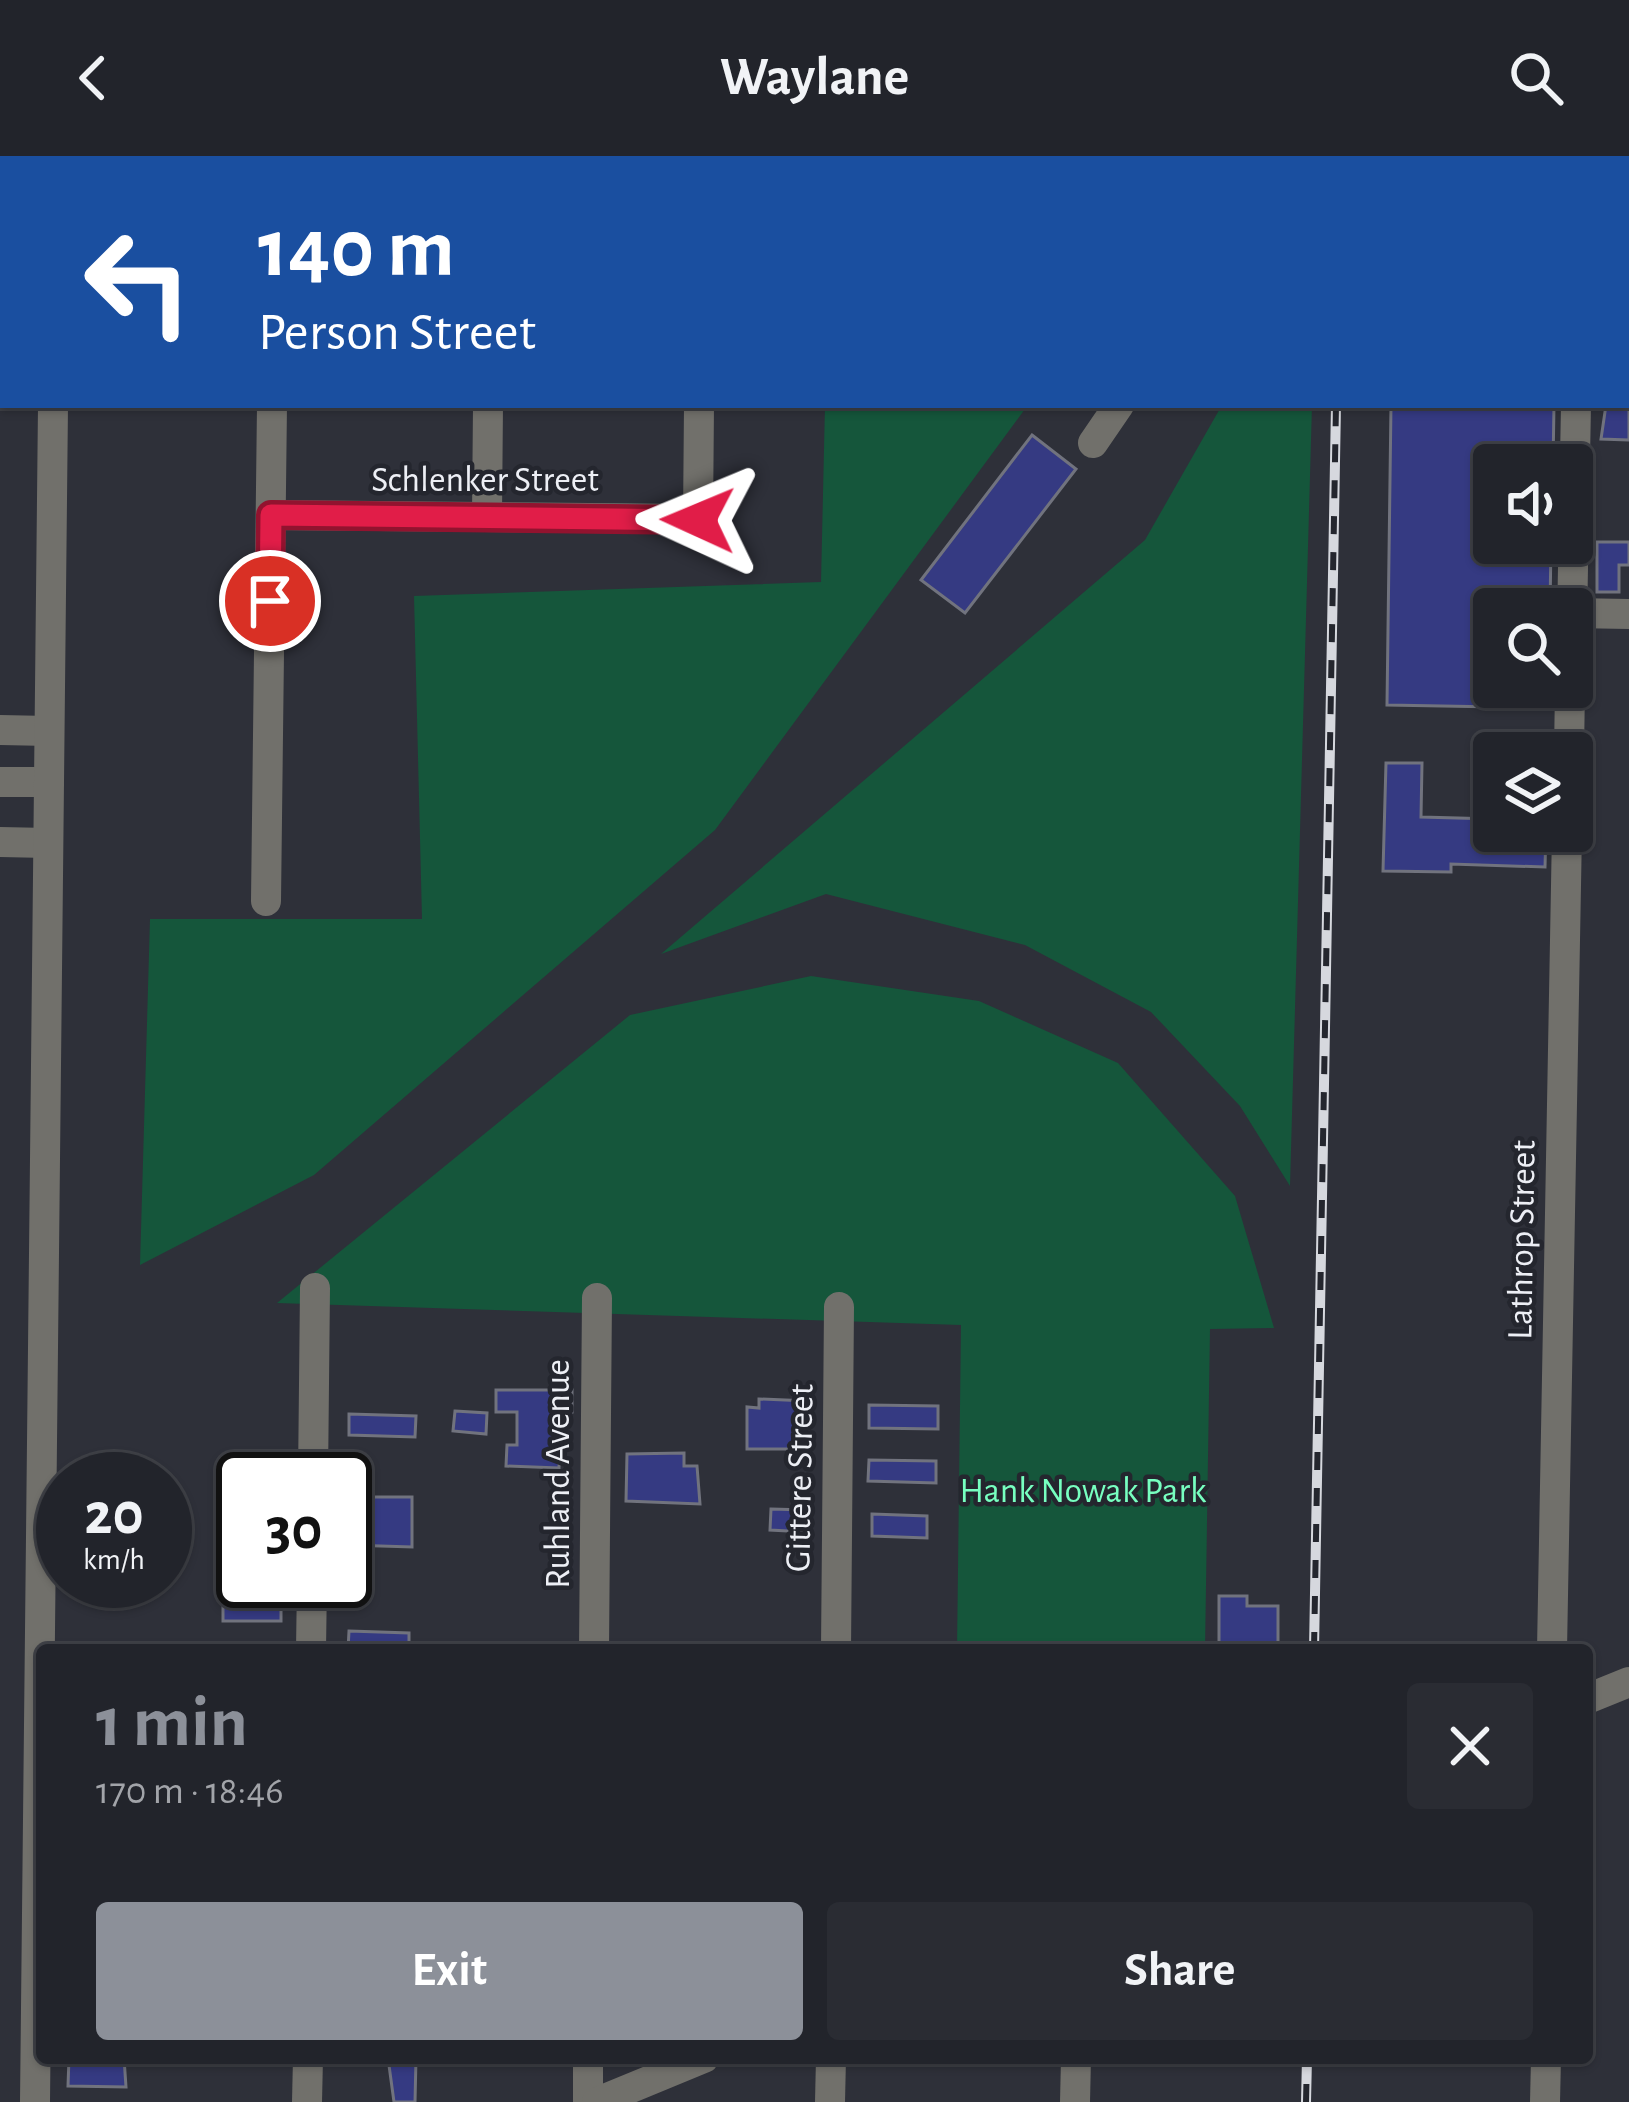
<!DOCTYPE html>
<html lang="en">
<head>
<meta charset="utf-8">
<style>
  body { margin:0; font-family:"Alegreya Sans",sans-serif; background:#2a2c33; color:#f1f3f6; height:100vh; display:flex; flex-direction:column; font-size:45px; white-space:nowrap }
  * { box-sizing:border-box; margin:0 }
  p { font-size:39px; color:#a2a4a9 }
  .icon { flex:none; width:66px; height:66px; fill:none; stroke:currentColor; stroke-width:2; stroke-linecap:round; stroke-linejoin:round }
  .map { position:relative; flex:1; overflow:hidden }
  .sheet { position:absolute; left:36px; top:1488px; width:1557px; height:420px; display:flex; flex-direction:column; background:#22242b; border-radius:12px; box-shadow:0 3px 9px #0004,0 0 0 3px #3f4147 }
  .sheet>* { flex:none }
  .top-card { position:absolute; left:0px; top:0px; width:1629px; height:252px; box-shadow:0 3px 9px #0004,0 0 0 3px #3f4147; background:#1a4fa0; color:#fff; overflow:hidden }
  .fabs { position:absolute; left:1473px; top:288px; display:grid; gap:24px }
  .fabs a { display:grid; place-items:center; width:120px; height:120px; border-radius:12px; background:#22242b; box-shadow:0 3px 9px #0004,0 0 0 3px #3f4147; font-size:60px }
  .speed { position:absolute; left:36px; top:1296px; display:flex; gap:24px; font-size:60px; font-weight:700; text-align:center }
  .speed>* { display:grid; place-content:center; width:156px; height:156px; border-radius:50%; background:#22242b; box-shadow:0 3px 9px #0004,0 0 0 3px #3f4147; line-height:1 }
  .speed small { font-size:30px; font-weight:400 }
  .speed .limit { border:6px solid #111; border-radius:18px; background:#fff; color:#111 }
  .pin { position:absolute; display:grid; place-items:center; width:102px; height:102px; color:#fff; margin:-51px; border:6px solid #fff; border-radius:50%; box-shadow:0 3px 12px #0007 }
  .me { position:absolute; width:132px; margin:-66px; rotate:271deg; stroke-linejoin:round; filter:drop-shadow(0 0 9px #0008) }
  .turn { display:flex; align-items:center; gap:42px; height:252px; padding:0 60px; font-size:54px }
  .turn .icon { width:156px; height:156px; stroke-width:2.5 }
  .turn b { display:block; font-size:84px; line-height:102px }
  .round { display:grid; place-items:center; flex:none; width:126px; height:126px; border-radius:12px; background:#2a2c33 }
  .summary { display:flex; align-items:center; justify-content:space-between; height:204px; padding:0 60px }
  h1 { font-size:72px; font-weight:700; line-height:90px; color:#8c9099 }
  .action { display:flex; gap:24px; margin-top:auto; padding:24px 60px }
  .action a { flex:1; height:138px; border-radius:12px; background:#8c9099; color:#fff; font-size:48px; font-weight:700; line-height:138px; text-align:center }
  .action a+a { background:#2a2c33; color:#f1f3f6 }
  header { display:flex; justify-content:space-between; align-items:center; height:156px; padding:0 60px; background:#22242b; font-size:54px; font-weight:700 }
  .map>svg:first-child { display:block }
</style>
</head>
<body>
<header><svg class="icon" aria-label="back" viewBox="0 0 24 24"><path d="M15 5l-7 7 7 7"/></svg>Waylane<svg class="icon" aria-label="search" viewBox="0 0 24 24"><circle cx="10" cy="10" r="6"/><path d="M15 15l6 6"/></svg></header>
<div class="map">
<svg width="1629" height="1946" viewBox="0 0 1629 1946">
  <rect width="100%" height="100%" fill="#2e3039"/>
  <g fill="#15563b">
    <polygon points="825,249 1028,249 715,674 314,1019 140,1109 150,763 422,763 414,440 821,426"/>
    <polygon points="1222,249 1312,249 1290,1030 1240,950 1151,856 1025,789 826,738 661,798 1145,384"/>
    <polygon points="811,820 979,845 1118,907 1235,1040 1274,1172 1210,1173 1205,1494 957,1494 961,1169 277,1147 630,859"/>
  </g>
  <g fill="#353a82" stroke="#71737e" stroke-width="3">
    <polygon points="1391,249 1554,249 1553,309 1494,309 1494,387 1551,387 1550,453 1494,453 1494,531 1549,531 1548,552 1387,549"/>
    <polygon points="1606,249 1629,249 1629,284 1601,283"/>
    <polygon points="1032,279 1076,313 965,457 921,424"/>
    <polygon points="1597,386 1629,386 1629,409 1619,409 1619,436 1597,436"/>
    <polygon points="1386,607 1422,607 1421,661 1494,663 1494,675 1546,675 1545,711 1451,708 1451,716 1383,715"/>
    <polygon points="496,1234 572,1234 572,1256 567,1256 567,1284 560,1284 559,1312 506,1310 507,1289 517,1289 517,1256 496,1256"/>
    <polygon points="759,1243 808,1245 808,1293 747,1293 747,1251 759,1252"/>
    <polygon points="869,1249 938,1250 938,1273 869,1272"/>
    <polygon points="455,1255 487,1257 486,1278 453,1275"/>
    <polygon points="349,1258 416,1260 415,1281 349,1279"/>
    <polygon points="684,1297 684,1310 697,1310 700,1348 626,1345 627,1298"/>
    <polygon points="869,1304 936,1305 936,1327 868,1325"/>
    <polygon points="352,1341 412,1341 412,1391 349,1389"/>
    <polygon points="771,1353 806,1354 806,1376 770,1374"/>
    <polygon points="872,1358 927,1360 927,1382 872,1380"/>
    <polygon points="226,1417 243,1417 243,1425 275,1425 275,1443 281,1443 281,1465 223,1465 223,1424 226,1424"/>
    <polygon points="1219,1440 1247,1440 1247,1450 1278,1450 1278,1494 1219,1494"/>
    <polygon points="349,1475 409,1477 409,1494 348,1494"/>
    <polygon points="69,1902 124,1902 126,1931 68,1930"/>
    <polygon points="388,1902 416,1902 415,1946 394,1946"/>
  </g>
  <g fill="none" stroke-linecap="round" stroke-linejoin="round">
    <g stroke="#71706b" stroke-width="30">
      <polyline points="48,0 48,3"/>
      <polyline points="101,0 101,3"/>
      <polyline points="922,0 922,3"/>
      <polyline points="166,3 166,0"/>
      <polyline points="225,3 225,0"/>
      <polyline points="275,3 275,0"/>
      <polyline points="490,3 490,0"/>
      <polyline points="702,3 703,0"/>
      <polyline points="1097,3 1100,0"/>
      <polyline points="1253,3 1254,0"/>
      <polyline points="1581,3 1581,0"/>
      <polyline points="1093,287 1119,249"/>
      <polyline points="271,359 698,363 699,249"/>
      <polyline points="487,360 488,249"/>
      <polyline points="1572,457 1629,458"/>
      <polyline points="1572,466 1576,249"/>
      <polyline points="0,574 49,575"/>
      <polyline points="1569,597 1570,531"/>
      <polyline points="0,626 49,626"/>
      <polyline points="0,686 48,687"/>
      <polyline points="266,745 272,249"/>
      <polyline points="313,1323 315,1132"/>
      <polyline points="311,1494 312,1425"/>
      <polyline points="594,1494 597,1142"/>
      <polyline points="836,1494 839,1151"/>
      <polyline points="1552,1494 1567,675"/>
      <polyline points="1587,1543 1629,1526"/>
      <polyline points="35,1946 53,249"/>
      <polyline points="307,1946 308,1902"/>
      <polyline points="588,1946 588,1902"/>
      <polyline points="597,1946 704,1902"/>
      <polyline points="830,1946 831,1902"/>
      <polyline points="1075,1946 1076,1902"/>
      <polyline points="1545,1946 1546,1902"/>
    </g>
    <g stroke="#d6d8de" stroke-width="10">
      <g id="rail">
        <polyline points="1341,3 1341,0"/>
        <polyline points="1314,1494 1336,249"/>
        <polyline points="1306,1946 1307,1902"/>
      </g>
    </g>
    <use href="#rail" stroke="#24262e" stroke-width="6" stroke-dasharray="18" stroke-linecap="butt"/>
  </g>
  <g fill="none" stroke-linecap="round" stroke-linejoin="round">
    <g stroke="#92132f" stroke-width="30">
      <polyline id="route" points="270,445 271,359 698,364"/>
    </g>
    <use href="#route" stroke="#e11d48" stroke-width="21"/>
  </g>
  <g text-anchor="middle" stroke-width="9" stroke-linejoin="round" paint-order="stroke">
    <g font-size="36" fill="#edeff5" stroke="#24262e">
      <text x="485" y="335">Schlenker Street</text>
      <text transform="translate(1520 1084) rotate(-89)" y="13">Lathrop Street</text>
      <text transform="translate(556 1318) rotate(-90)" y="13">Ruhland Avenue</text>
      <text transform="translate(798 1322) rotate(-89)" y="13">Gittere Street</text>
    </g>
    <g font-size="36" fill="#77ffc0" stroke="#24262e">
      <text x="1083" y="1346">Hank Nowak Park</text>
    </g>
  </g>
</svg>
<div class="fabs">
<a><svg class="icon" aria-label="sound" viewBox="0 0 24 24"><path d="M4 9h4l5-4v14l-5-4H4zM17 9q2 3 0 6"/></svg></a>
<a><svg class="icon" aria-label="search" viewBox="0 0 24 24"><circle cx="10" cy="10" r="6"/><path d="M15 15l6 6"/></svg></a>
<a><svg class="icon" aria-label="layers" viewBox="0 0 24 24"><path d="M12 4l9 5-9 5-9-5zM3 14l9 5 9-5"/></svg></a>
</div>
<div class="speed"><div>20<small>km/h</small></div><div class="limit">30</div></div>
<div class="pin" style="left:270px;top:445px;background:#d93025"><svg class="icon" aria-label="arrive" viewBox="0 0 24 24"><path d="M6 21V4h12l-3 4 3 4H6"/></svg></div>
<svg class="me" style="left:698px;top:364px" viewBox="-20 -20 40 40"><path d="M0-17L14 15 0 8-14 15z" fill="#e11d48" stroke="#fff" stroke-width="4"/></svg>
<div class="top-card">
<div class="turn"><svg class="icon" aria-label="left" viewBox="0 0 24 24"><path d="M17 20v-9H6M10 6l-5 5 5 5"/></svg><div><b>140 m</b>Person Street</div></div>
</div>
<section class="sheet">
<div class="summary"><div><h1>1 min</h1><p>170 m · 18:46</p></div><a class="round"><svg class="icon" aria-label="close" viewBox="0 0 24 24"><path d="M6 6l12 12M18 6L6 18"/></svg></a></div>
<div class="action"><a>Exit</a><a>Share</a></div>
</section>
</div>
</body>
</html>
